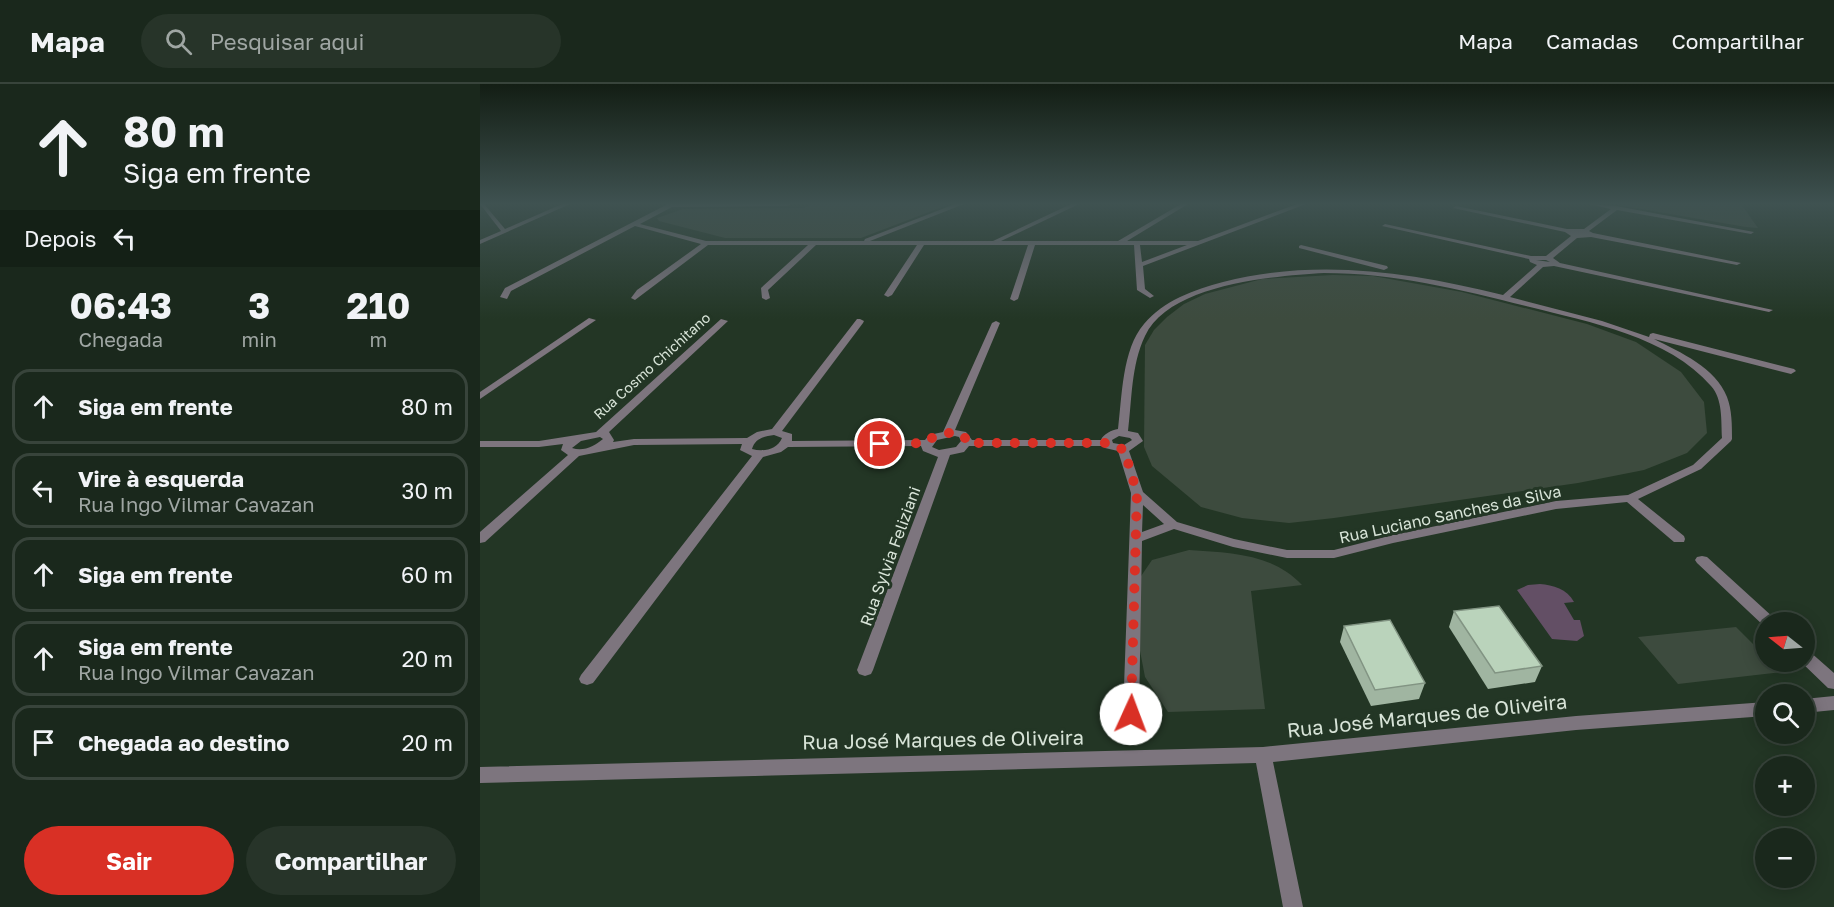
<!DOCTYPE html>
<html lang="pt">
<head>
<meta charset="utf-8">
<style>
  body { margin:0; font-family:"Golos Text",sans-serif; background:#273429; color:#f1f3f6; height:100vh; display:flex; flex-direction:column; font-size:22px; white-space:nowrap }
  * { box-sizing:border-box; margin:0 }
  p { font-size:20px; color:#9fa6a3 }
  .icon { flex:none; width:33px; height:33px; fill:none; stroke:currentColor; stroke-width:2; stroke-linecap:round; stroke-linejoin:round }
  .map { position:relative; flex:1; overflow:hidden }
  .sheet { display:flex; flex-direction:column; background:#1a281c; width:480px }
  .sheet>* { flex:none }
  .banner { background:#1a281c; color:#f1f3f6; overflow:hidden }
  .needle { width:39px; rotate:287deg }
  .buttons { position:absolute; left:1275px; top:528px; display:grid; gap:12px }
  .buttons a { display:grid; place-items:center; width:60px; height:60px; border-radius:50%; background:#1a281c; box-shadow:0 3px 15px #0003,0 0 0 2px #38443b; font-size:30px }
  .pin { position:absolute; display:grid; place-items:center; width:51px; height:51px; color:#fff; margin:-26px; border:3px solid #fff; border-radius:50%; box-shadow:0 2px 6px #0007 }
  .me { position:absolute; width:66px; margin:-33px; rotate:2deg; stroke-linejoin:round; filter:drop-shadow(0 0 4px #0008) }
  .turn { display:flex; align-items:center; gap:21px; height:126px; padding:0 24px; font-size:27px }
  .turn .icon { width:78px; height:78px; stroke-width:2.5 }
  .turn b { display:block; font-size:42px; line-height:51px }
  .then { display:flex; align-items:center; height:57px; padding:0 24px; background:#0003; gap:12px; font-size:22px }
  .eta { display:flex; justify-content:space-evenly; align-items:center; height:102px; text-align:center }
  .eta b { font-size:36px; font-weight:700; line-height:42px }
  .button { display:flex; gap:12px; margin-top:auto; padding:12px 24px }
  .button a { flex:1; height:69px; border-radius:36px; background:#d93025; color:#fff; font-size:24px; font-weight:700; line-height:69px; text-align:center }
  .button a+a { background:#273429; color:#f1f3f6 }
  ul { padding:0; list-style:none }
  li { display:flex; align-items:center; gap:18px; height:75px; margin:0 12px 9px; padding:0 12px; border:3px solid #38443b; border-radius:18px }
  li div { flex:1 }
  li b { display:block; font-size:22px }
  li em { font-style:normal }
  header { display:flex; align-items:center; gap:36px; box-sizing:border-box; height:84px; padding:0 30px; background:#1a281c; border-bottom:2px solid #38443b }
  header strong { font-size:28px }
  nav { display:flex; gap:33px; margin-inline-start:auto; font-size:21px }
  .search { width:420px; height:54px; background:#273429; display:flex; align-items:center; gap:15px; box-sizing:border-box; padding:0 21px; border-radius:33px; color:#9fa6a3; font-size:22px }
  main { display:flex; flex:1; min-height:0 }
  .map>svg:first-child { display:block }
</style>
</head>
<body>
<header>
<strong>Mapa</strong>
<div class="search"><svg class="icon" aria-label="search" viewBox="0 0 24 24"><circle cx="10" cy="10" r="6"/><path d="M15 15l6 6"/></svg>Pesquisar aqui</div>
<nav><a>Mapa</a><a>Camadas</a><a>Compartilhar</a></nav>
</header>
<main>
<section class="sheet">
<div class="banner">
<div class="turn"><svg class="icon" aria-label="ahead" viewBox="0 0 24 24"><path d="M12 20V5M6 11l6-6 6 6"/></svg><div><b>80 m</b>Siga em frente</div></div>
<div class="then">Depois<svg class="icon" aria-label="left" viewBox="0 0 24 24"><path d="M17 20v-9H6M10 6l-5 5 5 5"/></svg></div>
</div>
<div class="eta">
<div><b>06:43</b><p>Chegada</p></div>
<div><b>3</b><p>min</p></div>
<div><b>210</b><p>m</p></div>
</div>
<ul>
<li><svg class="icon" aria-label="ahead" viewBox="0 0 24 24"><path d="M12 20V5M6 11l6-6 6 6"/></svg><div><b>Siga em frente</b></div><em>80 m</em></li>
<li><svg class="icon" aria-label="left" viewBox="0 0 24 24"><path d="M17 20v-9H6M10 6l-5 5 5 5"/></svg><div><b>Vire à esquerda</b><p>Rua Ingo Vilmar Cavazan</p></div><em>30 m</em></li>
<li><svg class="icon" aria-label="ahead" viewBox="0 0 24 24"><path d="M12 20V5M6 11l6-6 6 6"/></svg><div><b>Siga em frente</b></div><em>60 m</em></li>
<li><svg class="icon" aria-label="ahead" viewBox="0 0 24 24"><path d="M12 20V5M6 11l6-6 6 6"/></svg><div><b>Siga em frente</b><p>Rua Ingo Vilmar Cavazan</p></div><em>20 m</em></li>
<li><svg class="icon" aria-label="arrive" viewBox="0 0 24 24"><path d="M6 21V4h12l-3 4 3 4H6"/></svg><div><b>Chegada ao destino</b></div><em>20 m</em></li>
</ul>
<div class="button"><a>Sair</a><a>Compartilhar</a></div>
</section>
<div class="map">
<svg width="1354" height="823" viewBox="0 0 1354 823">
  <rect width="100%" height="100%" fill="#233625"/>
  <g fill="#3d4b3e">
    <polygon points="330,120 470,120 381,154 245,154 179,137 177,134 203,125 324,124"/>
    <polygon points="1132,120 1261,120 1278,144 1266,143"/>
    <polygon points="853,191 893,192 982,208 1107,240 1156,258 1201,288 1224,318 1227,349 1207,369 1164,386 1098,399 854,434 809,439 762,434 721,423 672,382 664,363 665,261 674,246 687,233 704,220 725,210 782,195"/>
    <path d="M709,466C750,469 792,469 822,501L771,507L785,625L688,628L665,593L657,551L655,501L672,476Z"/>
    <polygon points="1256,543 1285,572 1286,578 1291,578 1302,588 1198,600 1158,553"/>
  </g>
  <path fill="#634f65" d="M1060,500C1073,501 1087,505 1094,518L1084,519L1094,536H1100L1104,552L1097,557L1072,555L1037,506L1048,501Z"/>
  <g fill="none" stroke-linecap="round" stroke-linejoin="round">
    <g fill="#7d757e" fill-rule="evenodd">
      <polygon points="0,120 4,120 25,145 82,120 90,120 0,160 0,156 21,147"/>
      <path d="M188,120H311L308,122L192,123L160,140L226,157H384L385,155L475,120H484L390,157H513L591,120H599L521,157H638L701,120H708L647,157H718L817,120H826L663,182L665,205L674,212L670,214L657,206L654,161H555L538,215L534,217L530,215L548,161H444L412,211L408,213L404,211L437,161H336L288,206L290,214L286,216L282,214L281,204L328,161H228L155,216L151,214L157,206L221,160L155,142L31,207L27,215L20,213L25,204ZM660,161H707L662,178Z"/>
      <path d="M1108,120L1136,122L1274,148L1271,150L1137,126L1109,147L1113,149L1261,179L1257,181L1111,153L1097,154L1073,174L1080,179L1293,226L1289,228L1074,182L1063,183L1030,213L1122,237L1169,253L1170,250L1173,249L1314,285L1316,287L1311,290L1174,255C1200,268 1236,284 1247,313C1252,326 1252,341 1252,355L1251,357L1221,385L1158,415L1204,452L1205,455L1204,458H1194L1147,418L1076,425L913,459L854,474H807L753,463L694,445L662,457L659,630L657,635L651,637L645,635L643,630L651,409L638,367L625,364L624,362H489L484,368L470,371L393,586L391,590L385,592L379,590L377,586L458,373L443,367L441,362L308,363L301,368L283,373L113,599L107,601L101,599L99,595L101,591L272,372L260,366L262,360L154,361L99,372L5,458L0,459V448L88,371L81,366L83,360L59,363H0V357H59L116,348L241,235L248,237L129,348L134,356L133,358L154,355L267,354L277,348L292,345L377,235H380L384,237L383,239L302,347L312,350V357L445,356L449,351L463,348L512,239L516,237L520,239L475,346L486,348L492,356H621C623,350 632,346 638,345C642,314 642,265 664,240C684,216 714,206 743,198C837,174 930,188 1023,211L1057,181L1050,178L1049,175L902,142L905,140L1051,172H1066L1091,152L1085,148L973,124L976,122L1087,145H1104L1131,125ZM1056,176H1066L1070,178ZM844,189C915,189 982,206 1050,223C1109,238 1189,253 1231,302C1243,315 1241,337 1242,354L1213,381L1148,411L1076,417L913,451L854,466H807L754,455L697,438L663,408L649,367L663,357L658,349L648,347C652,316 651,281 665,252C689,200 794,192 844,189ZM294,351L302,354C297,366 283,368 272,365C275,354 285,352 294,351ZM475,352L479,353L481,357L476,363L459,366L452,363L457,356ZM639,352L650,354L652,356L644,361L633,359L632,356ZM120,353L123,355C114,362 104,368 92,364L101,357ZM663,421L684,440L662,448Z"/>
      <polygon points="821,161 907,182 908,184 904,186 819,164 819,162"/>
      <polygon points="109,234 116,236 0,315 0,308"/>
      <polygon points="1222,472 1227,473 1294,534 1296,538 1286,538 1286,542 1284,542 1217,479 1215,476 1217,473"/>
      <polygon points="1324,565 1329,567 1354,589 1354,605 1348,604 1321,578 1324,578"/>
      <polygon points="1354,612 1354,626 1324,629 1324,615"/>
      <polygon points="1286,618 1286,632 1096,646 793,678 823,823 803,823 776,679 0,699 0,683 783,663 1096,632"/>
    </g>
  </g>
  <g fill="#a0b5a1">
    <polygon points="974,527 1062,582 1055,598 1008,605 969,543"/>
    <polygon points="864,542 945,599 939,615 891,622 860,558"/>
  </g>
  <g fill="#bad3bb" stroke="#829483" stroke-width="1.5">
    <polygon points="1019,522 1062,582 1015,589 974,527"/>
    <polygon points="910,536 945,599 895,606 864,542"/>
  </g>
  <linearGradient id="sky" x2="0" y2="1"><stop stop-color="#131e14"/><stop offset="0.51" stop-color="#3f5251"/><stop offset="1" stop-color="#3f5251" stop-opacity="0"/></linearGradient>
  <rect width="1354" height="235" fill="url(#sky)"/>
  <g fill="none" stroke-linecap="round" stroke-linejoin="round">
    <polyline stroke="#d93025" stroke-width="10" stroke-dasharray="0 18" points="400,360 447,359 453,353 468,349 482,350 485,354 486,359 626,359 634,364 644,365 657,409 651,630"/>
  </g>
  <g text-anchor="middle" stroke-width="6" stroke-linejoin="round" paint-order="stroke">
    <g font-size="14" fill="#d8e4d8" stroke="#233625">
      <text transform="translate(172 282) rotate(-42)" y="5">Rua Cosmo Chichitano</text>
    </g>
    <g font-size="16" fill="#d8e4d8" stroke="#233625">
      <text transform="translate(970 430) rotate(-12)" y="6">Rua Luciano Sanches da Silva</text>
      <text transform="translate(410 472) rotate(-70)" y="6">Rua Sylvia Feliziani</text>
    </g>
    <g font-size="20" fill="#d8e4d8" stroke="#233625">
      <text transform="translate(947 632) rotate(-6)" y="7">Rua José Marques de Oliveira</text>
      <text transform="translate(463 656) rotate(-1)" y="7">Rua José Marques de Oliveira</text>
    </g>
  </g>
</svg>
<div class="buttons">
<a><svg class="needle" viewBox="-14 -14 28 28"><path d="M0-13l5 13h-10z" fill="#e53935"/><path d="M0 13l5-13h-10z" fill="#9fa6a3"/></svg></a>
<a><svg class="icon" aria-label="search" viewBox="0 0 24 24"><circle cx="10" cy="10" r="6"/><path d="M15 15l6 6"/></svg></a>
<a>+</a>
<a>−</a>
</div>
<div class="pin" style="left:400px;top:360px;background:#d93025"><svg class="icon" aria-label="arrive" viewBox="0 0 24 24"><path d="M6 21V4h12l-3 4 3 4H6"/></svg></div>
<svg class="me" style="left:651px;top:630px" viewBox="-20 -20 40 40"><circle r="19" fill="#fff"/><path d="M0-13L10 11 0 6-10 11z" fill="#d93025"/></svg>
</div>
</main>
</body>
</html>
